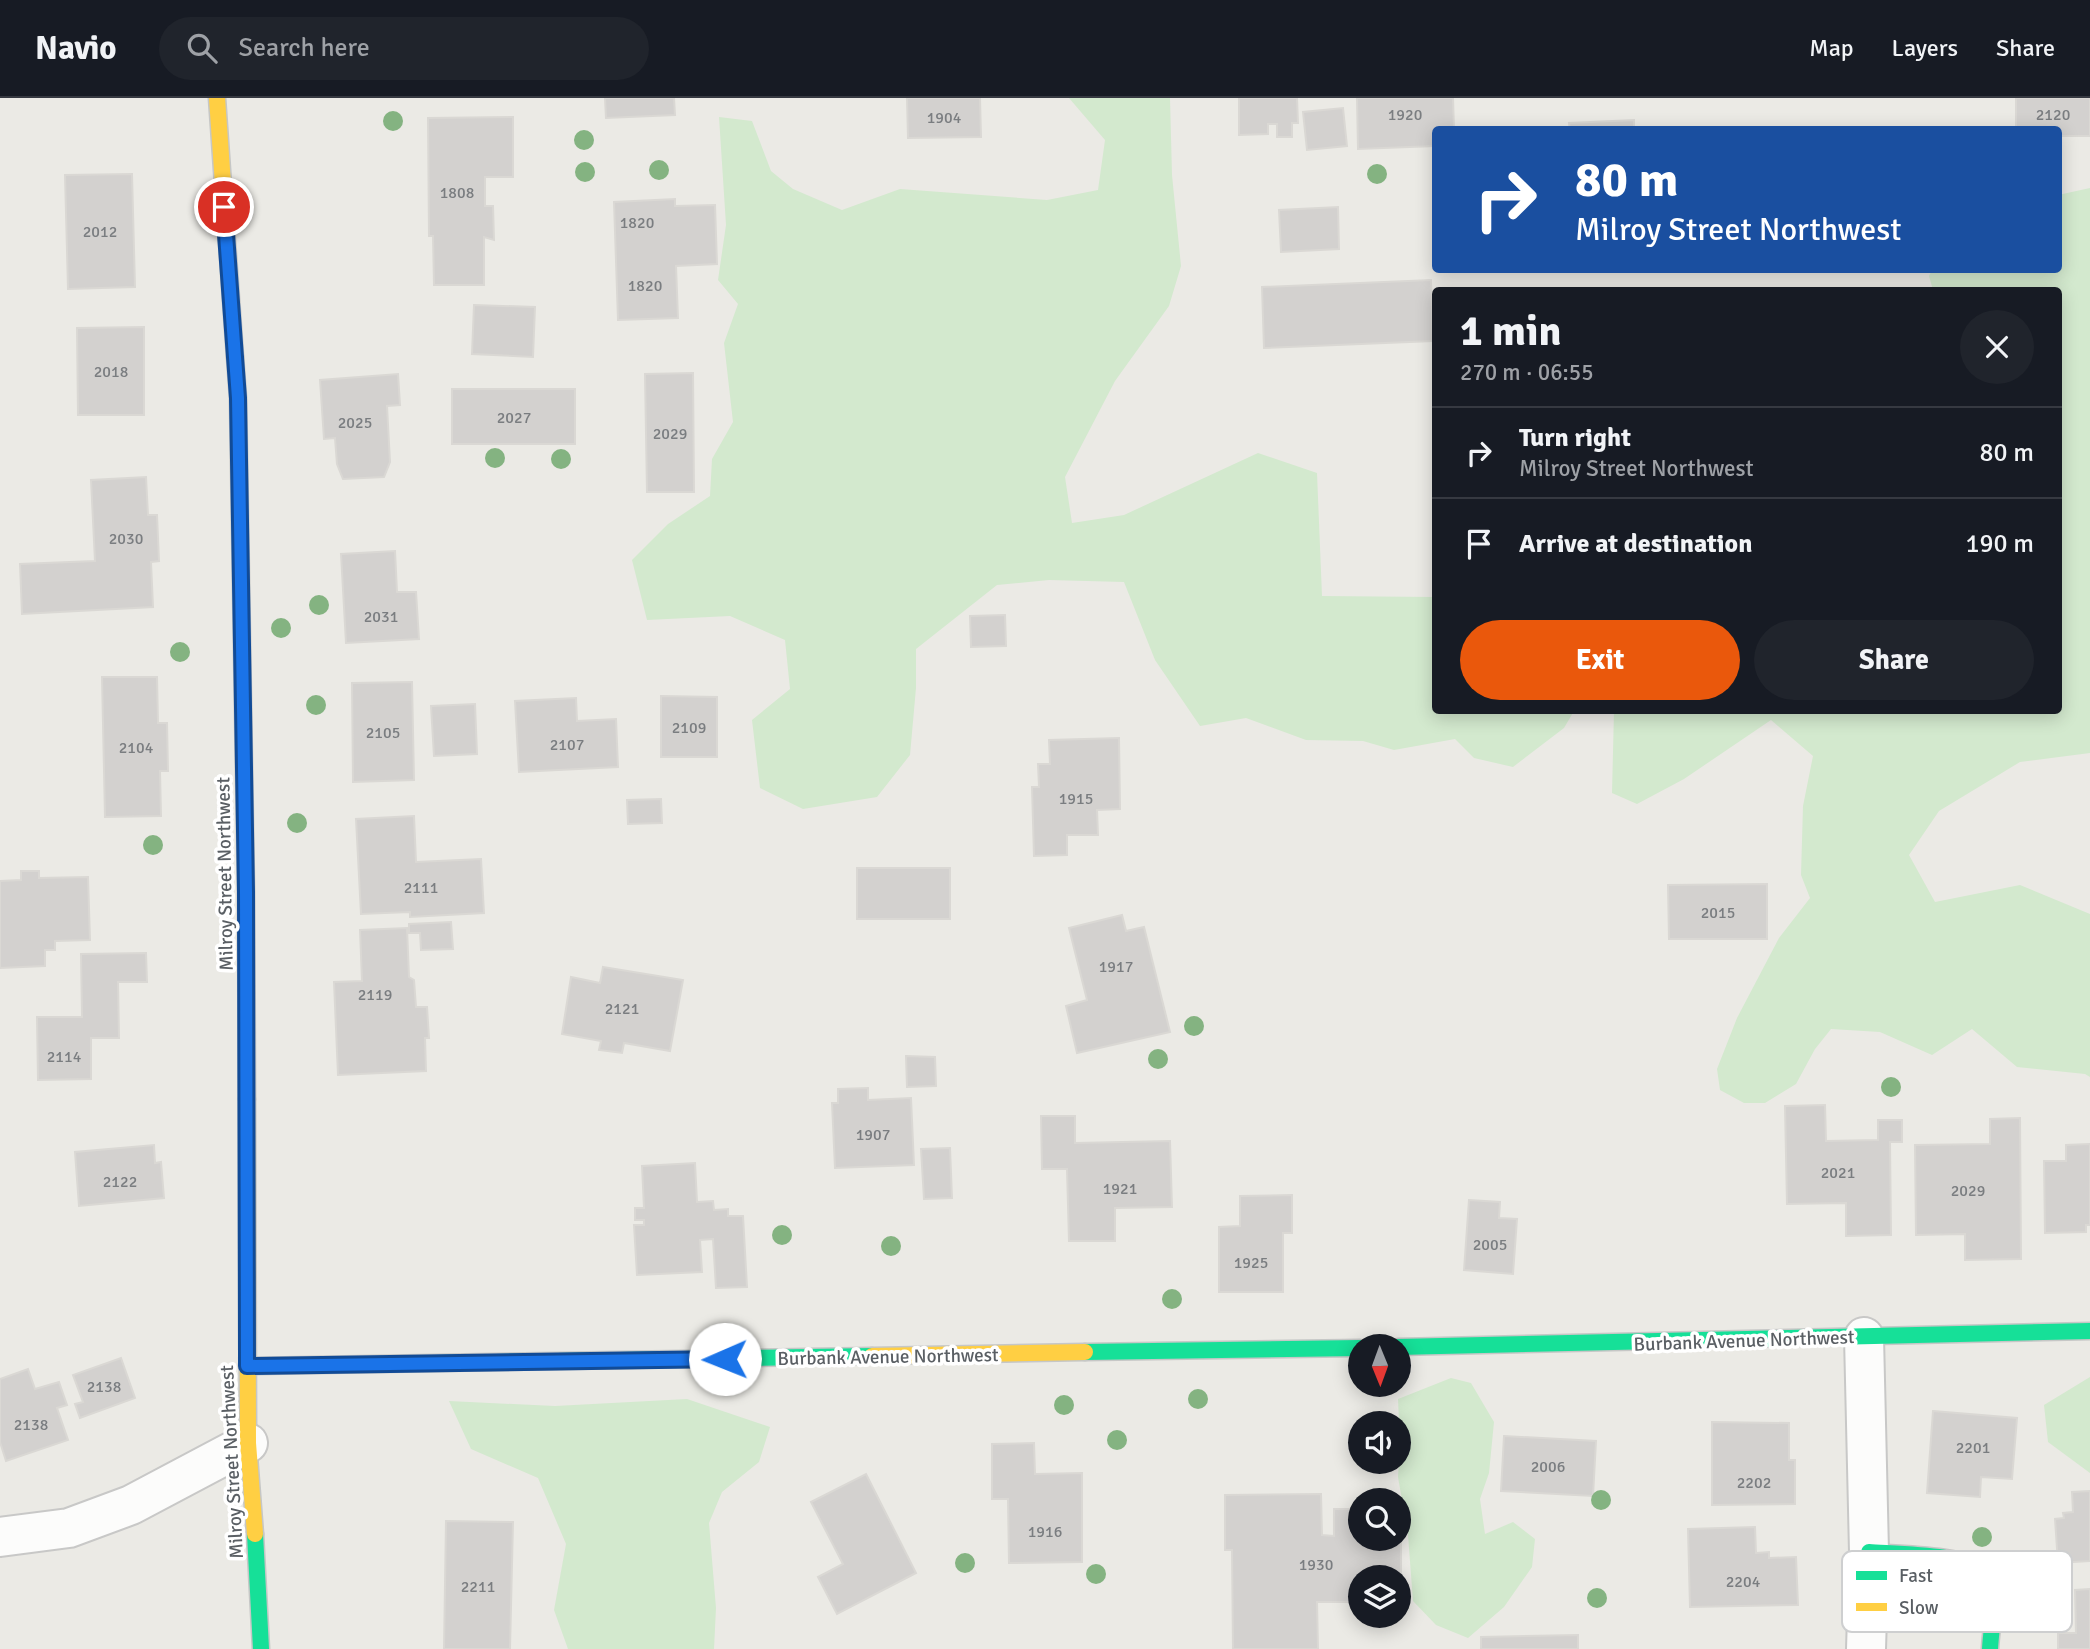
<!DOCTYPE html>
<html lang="en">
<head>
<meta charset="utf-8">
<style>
  body { margin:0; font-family:Signika,sans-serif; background:#20242c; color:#f1f3f6; height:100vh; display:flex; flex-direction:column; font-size:26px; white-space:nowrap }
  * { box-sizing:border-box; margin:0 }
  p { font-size:23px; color:#9ea1a6 }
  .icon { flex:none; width:38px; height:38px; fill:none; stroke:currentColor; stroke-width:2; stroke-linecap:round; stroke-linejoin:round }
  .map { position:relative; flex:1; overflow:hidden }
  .panel { position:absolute; left:1432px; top:189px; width:630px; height:427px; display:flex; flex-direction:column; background:#171b24; border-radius:7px; box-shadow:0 4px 18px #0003 }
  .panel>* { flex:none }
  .guide { position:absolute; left:1432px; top:28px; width:630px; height:147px; border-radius:7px; box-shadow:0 4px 18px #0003; background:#1a4fa0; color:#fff; overflow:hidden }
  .needle { width:46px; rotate:179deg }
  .controls { position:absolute; left:1348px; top:1236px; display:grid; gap:14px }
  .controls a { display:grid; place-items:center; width:63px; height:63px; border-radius:50%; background:#171b24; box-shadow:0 4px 18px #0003; font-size:35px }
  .pin { position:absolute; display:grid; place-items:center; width:60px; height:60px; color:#fff; margin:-30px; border:4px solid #fff; border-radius:50%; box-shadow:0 2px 7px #0007 }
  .me { position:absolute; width:77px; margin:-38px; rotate:269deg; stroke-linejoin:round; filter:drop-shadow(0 0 5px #0008) }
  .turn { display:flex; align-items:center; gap:24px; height:147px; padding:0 28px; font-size:32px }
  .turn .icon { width:91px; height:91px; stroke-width:2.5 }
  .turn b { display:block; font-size:49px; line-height:60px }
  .round { display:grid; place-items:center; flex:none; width:74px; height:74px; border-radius:37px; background:#20242c }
  .headline { display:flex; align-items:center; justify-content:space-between; height:119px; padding:0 28px }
  h1 { font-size:42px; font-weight:800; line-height:52px }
  .cta { display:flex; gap:14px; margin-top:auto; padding:14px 28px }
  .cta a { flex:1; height:80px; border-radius:42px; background:#ea580c; color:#fff; font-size:28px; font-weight:800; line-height:80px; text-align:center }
  .cta a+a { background:#20242c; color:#f1f3f6 }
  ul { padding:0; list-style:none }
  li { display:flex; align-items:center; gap:21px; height:91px; padding:0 28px; border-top:2px solid #363941 }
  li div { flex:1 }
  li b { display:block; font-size:26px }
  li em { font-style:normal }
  header { display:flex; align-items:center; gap:42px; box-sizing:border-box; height:98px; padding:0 35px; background:#171b24; border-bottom:2px solid #363941 }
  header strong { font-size:33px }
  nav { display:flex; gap:38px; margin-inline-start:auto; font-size:24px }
  .search { width:490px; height:63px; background:#20242c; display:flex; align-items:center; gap:18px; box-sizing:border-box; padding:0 24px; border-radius:38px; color:#9ea1a6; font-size:26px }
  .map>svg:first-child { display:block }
</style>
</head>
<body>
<header>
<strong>Navio</strong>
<div class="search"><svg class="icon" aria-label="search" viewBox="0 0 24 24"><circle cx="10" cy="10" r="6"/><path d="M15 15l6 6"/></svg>Search here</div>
<nav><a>Map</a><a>Layers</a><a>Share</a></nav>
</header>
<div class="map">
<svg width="2090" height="1551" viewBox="0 0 2090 1551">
  <rect width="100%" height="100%" fill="#ebeae5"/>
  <g fill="#d3e9ce">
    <polygon points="1069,0 1170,0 1172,77 1181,168 1169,208 1115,283 1065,379 1072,425 1124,417 1258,355 1317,375 1322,498 1435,499 1435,612 1574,613 1564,630 1513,669 1474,660 1455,641 1394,652 1363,643 1306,642 1246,620 1200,628 1155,562 1124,484 1049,482 997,487 916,551 916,590 910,657 877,699 803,711 760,690 752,622 790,591 785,542 730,518 647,522 632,462 668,426 710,398 712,361 733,324 724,245 738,206 718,182 726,127 719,19 752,23 771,73 793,91 842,112 900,91 1047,102 1098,92 1105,42"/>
    <polygon points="2090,90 2090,655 2020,664 1939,713 1909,757 1935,804 2020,787 2090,816 2090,979 2085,976 2017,969 1972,931 1932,957 1880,934 1831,931 1815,951 1796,986 1765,1005 1744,1005 1720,992 1717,971 1737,920 1779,840 1810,800 1801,777 1803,708 1813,658 1771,622 1684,681 1637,706 1612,695 1614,613 2058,612 2058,192 1933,192 1929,178 1932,172 2058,172 2058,97"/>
    <polygon points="2090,1279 2090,1375 2048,1344 2044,1307"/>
    <polygon points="1451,1280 1471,1285 1494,1324 1489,1375 1480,1401 1485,1436 1513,1424 1535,1441 1532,1469 1504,1509 1468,1540 1436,1527 1413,1503 1408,1437 1398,1379 1400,1345 1398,1301"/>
    <polygon points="687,1301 770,1329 759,1364 722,1394 709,1425 716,1510 714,1551 568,1551 554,1512 566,1446 538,1380 471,1351 449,1303 555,1308"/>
  </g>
  <g fill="#d3d1cf" stroke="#dad8d4" stroke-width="2">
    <polygon points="605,0 674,0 675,17 606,20"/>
    <polygon points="907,0 980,0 981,39 908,40"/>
    <polygon points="1239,0 1297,0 1298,25 1292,25 1292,39 1277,39 1277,26 1268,26 1268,36 1239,37"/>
    <polygon points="1357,0 1453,0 1454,32 1435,32 1435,48 1358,51"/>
    <polygon points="2016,0 2090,0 2090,38 2058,38 2058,32 2016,32"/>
    <polygon points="1343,10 1347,48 1307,52 1303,14"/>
    <polygon points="513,19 513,79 485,79 485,108 493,108 494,142 484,139 484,187 434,187 433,138 429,138 428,20"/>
    <polygon points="1634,22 1634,32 1570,32 1569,25"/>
    <polygon points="132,76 135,189 68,191 65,77"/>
    <polygon points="675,101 675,108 715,107 717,166 676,168 678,220 618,222 614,104"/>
    <polygon points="1338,109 1339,151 1281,154 1279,112"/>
    <polygon points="1431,182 1433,243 1264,250 1262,189"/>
    <polygon points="474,207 535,209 533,259 472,256"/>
    <polygon points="144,229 144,317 78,317 77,230"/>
    <polygon points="693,275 694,394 647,394 645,276"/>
    <polygon points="398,276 400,307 387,308 390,364 384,379 343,381 337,366 335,340 324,341 320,282"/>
    <rect x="452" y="291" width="123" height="55"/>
    <polygon points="146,379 148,417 157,417 159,463 151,464 153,509 22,516 20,466 95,463 91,382"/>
    <polygon points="395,453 397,494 416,494 419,541 346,545 341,456"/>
    <polygon points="1005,517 1006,548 971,549 970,518"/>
    <polygon points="102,579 157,579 158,625 167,625 168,673 160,673 161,718 105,719"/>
    <polygon points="412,584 414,682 353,684 352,585"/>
    <polygon points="661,598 717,599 717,659 661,659"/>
    <polygon points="576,600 577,623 616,621 618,669 519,674 515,603"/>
    <polygon points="475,606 477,656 434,658 431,608"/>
    <polygon points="1119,640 1120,711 1097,712 1098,737 1067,737 1067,757 1034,758 1032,689 1039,689 1038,666 1050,666 1049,642"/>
    <polygon points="661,701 662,725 628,726 627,702"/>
    <polygon points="414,718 416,764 481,761 484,815 410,819 410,814 361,816 356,721"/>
    <rect x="857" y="770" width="93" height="51"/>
    <polygon points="21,773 39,773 39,780 88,779 90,842 55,843 55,852 45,852 45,868 0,870 0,783 21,782"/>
    <polygon points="1767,786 1767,841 1669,841 1668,787"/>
    <polygon points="1122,817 1126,833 1144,829 1170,934 1077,955 1066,908 1087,902 1069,830"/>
    <polygon points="451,824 453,851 421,852 420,835 409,835 409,826"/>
    <polygon points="407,830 409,879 414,882 416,909 427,909 429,940 425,940 426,973 338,977 334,884 362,883 360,832"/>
    <polygon points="146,855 147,884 118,884 119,940 91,940 91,981 38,982 37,919 82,919 81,856"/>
    <polygon points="603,869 683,882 670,953 624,945 622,955 599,952 601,943 562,936 571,879 600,885"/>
    <polygon points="906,958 935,959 936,988 907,989"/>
    <polygon points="868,990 868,1002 911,1000 914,1067 835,1070 832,1005 838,1005 838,991"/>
    <polygon points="1825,1007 1826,1043 1878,1042 1878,1022 1902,1022 1902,1044 1890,1044 1891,1137 1846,1138 1846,1105 1787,1106 1785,1008"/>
    <polygon points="1041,1018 1075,1018 1075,1045 1170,1043 1172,1109 1115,1110 1115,1143 1069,1143 1067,1071 1042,1071"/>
    <polygon points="2020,1020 2021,1161 1965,1162 1965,1136 1916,1137 1915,1047 1990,1046 1990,1021"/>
    <polygon points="2090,1046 2090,1127 2086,1127 2086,1134 2045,1135 2044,1063 2066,1063 2066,1047"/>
    <polygon points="154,1047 155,1065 161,1064 164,1100 79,1108 75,1054"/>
    <polygon points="950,1050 952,1100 924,1101 921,1051"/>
    <polygon points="695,1065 697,1104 713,1103 714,1112 728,1111 728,1118 743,1118 747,1189 716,1190 713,1141 700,1142 702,1174 637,1177 634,1127 644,1127 644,1122 635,1122 635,1110 644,1110 642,1068"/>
    <polygon points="1292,1097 1292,1135 1283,1135 1283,1194 1219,1194 1219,1129 1240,1128 1240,1098"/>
    <polygon points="1469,1102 1500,1104 1499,1120 1517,1121 1513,1176 1464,1172"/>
    <polygon points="121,1260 135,1300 80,1320 75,1306 83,1304 73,1277"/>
    <polygon points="28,1271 35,1291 59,1284 67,1307 57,1310 68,1342 6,1363 0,1344 0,1281"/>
    <polygon points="1933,1313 2017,1320 2012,1381 1981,1379 1980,1399 1927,1395"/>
    <polygon points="1712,1324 1789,1325 1789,1362 1795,1362 1795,1406 1712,1407"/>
    <polygon points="1504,1338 1596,1343 1593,1398 1501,1393"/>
    <polygon points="1034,1345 1035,1376 1082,1375 1082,1464 1009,1465 1008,1401 992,1401 992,1346"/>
    <polygon points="866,1376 916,1475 837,1516 818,1479 843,1466 811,1404"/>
    <polygon points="2090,1393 2090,1463 2058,1465 2055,1421 2064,1420 2063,1415 2073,1414 2072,1394"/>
    <polygon points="1321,1396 1322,1437 1334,1438 1334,1411 1360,1411 1360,1440 1398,1440 1398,1411 1401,1411 1401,1503 1398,1503 1398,1479 1360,1479 1360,1504 1317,1504 1318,1551 1233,1551 1232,1452 1225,1452 1225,1397"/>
    <polygon points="446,1423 513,1424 510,1551 444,1551"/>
    <polygon points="1755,1429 1756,1455 1769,1454 1769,1460 1796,1459 1798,1507 1690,1509 1688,1431"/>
    <polygon points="2090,1491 2090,1551 2058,1551 2058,1535 2076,1535 2075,1492"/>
    <polygon points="1578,1537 1578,1551 1481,1551 1481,1539"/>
  </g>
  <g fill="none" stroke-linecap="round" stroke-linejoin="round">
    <g stroke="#c8c8c7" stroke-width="42">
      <g id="street">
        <polyline points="1864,1239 1869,1454 1866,1551"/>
        <polyline points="0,1439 69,1430 131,1407 248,1345"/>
      </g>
    </g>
    <g stroke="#c6c7c6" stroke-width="19">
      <g id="fast">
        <polyline points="235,259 238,300 246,794 247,1001"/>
        <polyline points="1398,1249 2090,1233"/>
        <polyline points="1085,1254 1360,1250"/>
        <polyline points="247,1268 872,1258"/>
        <polyline points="255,1436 261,1551"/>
        <path d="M1869,1454C1893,1456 1972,1456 1985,1475C1999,1494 1991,1529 1990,1551"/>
      </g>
    </g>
    <g stroke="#c6c7c6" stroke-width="19">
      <g id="slow">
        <polyline points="217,0 235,259"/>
        <polyline points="247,1001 248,1345 255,1436"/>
        <polyline points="872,1258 1085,1254"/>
      </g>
    </g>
    <use href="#street" stroke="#fcfcfb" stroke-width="38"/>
    <use href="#fast" stroke="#16e098" stroke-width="16"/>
    <use href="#slow" stroke="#ffcf43" stroke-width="16"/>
  </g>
  <g fill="#84b381">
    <circle cx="393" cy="23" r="10"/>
    <circle cx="584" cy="42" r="10"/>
    <circle cx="659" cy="72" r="10"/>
    <circle cx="585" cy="74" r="10"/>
    <circle cx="1377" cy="76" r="10"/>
    <circle cx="495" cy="360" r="10"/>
    <circle cx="561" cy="361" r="10"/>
    <circle cx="319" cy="507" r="10"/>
    <circle cx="281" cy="530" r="10"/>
    <circle cx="180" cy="554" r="10"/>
    <circle cx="316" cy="607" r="10"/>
    <circle cx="297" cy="725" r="10"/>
    <circle cx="153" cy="747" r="10"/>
    <circle cx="1194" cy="928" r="10"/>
    <circle cx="1158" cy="961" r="10"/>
    <circle cx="1891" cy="989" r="10"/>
    <circle cx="782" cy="1137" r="10"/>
    <circle cx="891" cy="1148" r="10"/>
    <circle cx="1172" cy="1201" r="10"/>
    <circle cx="1198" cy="1301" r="10"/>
    <circle cx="1064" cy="1307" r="10"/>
    <circle cx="1117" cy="1342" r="10"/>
    <circle cx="1601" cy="1402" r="10"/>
    <circle cx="1982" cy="1439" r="10"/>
    <circle cx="965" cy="1465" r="10"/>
    <circle cx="1096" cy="1476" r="10"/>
    <circle cx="1597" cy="1500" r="10"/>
  </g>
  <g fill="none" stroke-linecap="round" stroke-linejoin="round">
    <g stroke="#114b97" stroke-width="18">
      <polyline id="route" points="224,109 238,300 246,794 247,1268 725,1261"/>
    </g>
    <use href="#route" stroke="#1a73e8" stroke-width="12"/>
  </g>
  <g text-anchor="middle" stroke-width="7" stroke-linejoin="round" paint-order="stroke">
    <g font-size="16" fill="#7a7d80">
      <text x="1405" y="22">1920</text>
      <text x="2053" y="22">2120</text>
      <text x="944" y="25">1904</text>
      <text x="457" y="100">1808</text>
      <text x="637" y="130">1820</text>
      <text x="100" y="139">2012</text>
      <text x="645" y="193">1820</text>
      <text x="111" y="279">2018</text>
      <text x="514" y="325">2027</text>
      <text x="355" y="330">2025</text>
      <text x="670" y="341">2029</text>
      <text x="126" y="446">2030</text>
      <text x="381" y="524">2031</text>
      <text x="689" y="635">2109</text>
      <text x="383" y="640">2105</text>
      <text x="567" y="652">2107</text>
      <text x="136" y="655">2104</text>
      <text x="1076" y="706">1915</text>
      <text x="421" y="795">2111</text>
      <text x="1718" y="820">2015</text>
      <text x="1116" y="874">1917</text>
      <text x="375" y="902">2119</text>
      <text x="622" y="916">2121</text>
      <text x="64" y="964">2114</text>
      <text x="873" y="1042">1907</text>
      <text x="1838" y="1080">2021</text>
      <text x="120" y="1089">2122</text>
      <text x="1120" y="1096">1921</text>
      <text x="1968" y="1098">2029</text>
      <text x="1490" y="1152">2005</text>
      <text x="1251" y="1170">1925</text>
      <text x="104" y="1294">2138</text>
      <text x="31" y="1332">2138</text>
      <text x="1973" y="1355">2201</text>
      <text x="1548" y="1374">2006</text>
      <text x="1754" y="1390">2202</text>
      <text x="1045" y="1439">1916</text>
      <text x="1316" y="1472">1930</text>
      <text x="1743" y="1489">2204</text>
      <text x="478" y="1494">2211</text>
    </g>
    <g font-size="19" fill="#5a5f64" stroke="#fff">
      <text transform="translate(224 776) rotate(-91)" y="7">Milroy Street Northwest</text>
      <text transform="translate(1744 1242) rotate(-2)" y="7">Burbank Avenue Northwest</text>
      <text transform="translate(888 1258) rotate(-1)" y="7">Burbank Avenue Northwest</text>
      <text transform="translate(231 1364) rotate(-93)" y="7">Milroy Street Northwest</text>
    </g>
  </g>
  <rect x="1842" y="1453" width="230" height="81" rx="10" fill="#fff" stroke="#cecfd0" stroke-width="2"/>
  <rect x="1856" y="1473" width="31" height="9" fill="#16e098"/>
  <rect x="1856" y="1505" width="31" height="8" fill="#ffcf43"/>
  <g font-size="19" fill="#5a5f64">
    <text x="1899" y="1484">Fast</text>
    <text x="1899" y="1516">Slow</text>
  </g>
</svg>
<div class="controls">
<a><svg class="needle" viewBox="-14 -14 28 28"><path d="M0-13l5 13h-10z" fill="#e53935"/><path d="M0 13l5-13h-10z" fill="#9ea1a6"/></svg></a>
<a><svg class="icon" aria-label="sound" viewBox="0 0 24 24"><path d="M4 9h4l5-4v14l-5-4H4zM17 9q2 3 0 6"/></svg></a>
<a><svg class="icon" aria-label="search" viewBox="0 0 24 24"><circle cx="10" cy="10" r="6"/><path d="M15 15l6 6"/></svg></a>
<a><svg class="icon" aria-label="layers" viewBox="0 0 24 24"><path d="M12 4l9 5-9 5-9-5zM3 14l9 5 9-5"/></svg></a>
</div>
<div class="pin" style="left:224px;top:109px;background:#d93025"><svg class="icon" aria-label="arrive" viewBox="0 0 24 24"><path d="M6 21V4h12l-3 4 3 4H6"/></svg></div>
<svg class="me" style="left:725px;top:1261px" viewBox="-20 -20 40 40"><circle r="19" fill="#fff"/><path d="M0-13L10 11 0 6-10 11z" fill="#1a73e8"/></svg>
<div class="guide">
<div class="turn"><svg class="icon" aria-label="right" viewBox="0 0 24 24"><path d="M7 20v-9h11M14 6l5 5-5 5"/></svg><div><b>80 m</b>Milroy Street Northwest</div></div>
</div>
<section class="panel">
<div class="headline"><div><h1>1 min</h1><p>270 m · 06:55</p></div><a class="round"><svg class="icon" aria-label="close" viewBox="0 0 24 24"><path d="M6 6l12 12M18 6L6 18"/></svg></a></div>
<ul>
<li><svg class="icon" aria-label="right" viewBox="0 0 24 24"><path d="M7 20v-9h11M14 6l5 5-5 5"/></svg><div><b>Turn right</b><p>Milroy Street Northwest</p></div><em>80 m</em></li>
<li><svg class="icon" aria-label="arrive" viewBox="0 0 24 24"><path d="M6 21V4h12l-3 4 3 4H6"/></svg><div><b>Arrive at destination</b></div><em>190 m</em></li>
</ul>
<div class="cta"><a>Exit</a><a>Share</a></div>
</section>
</div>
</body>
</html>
